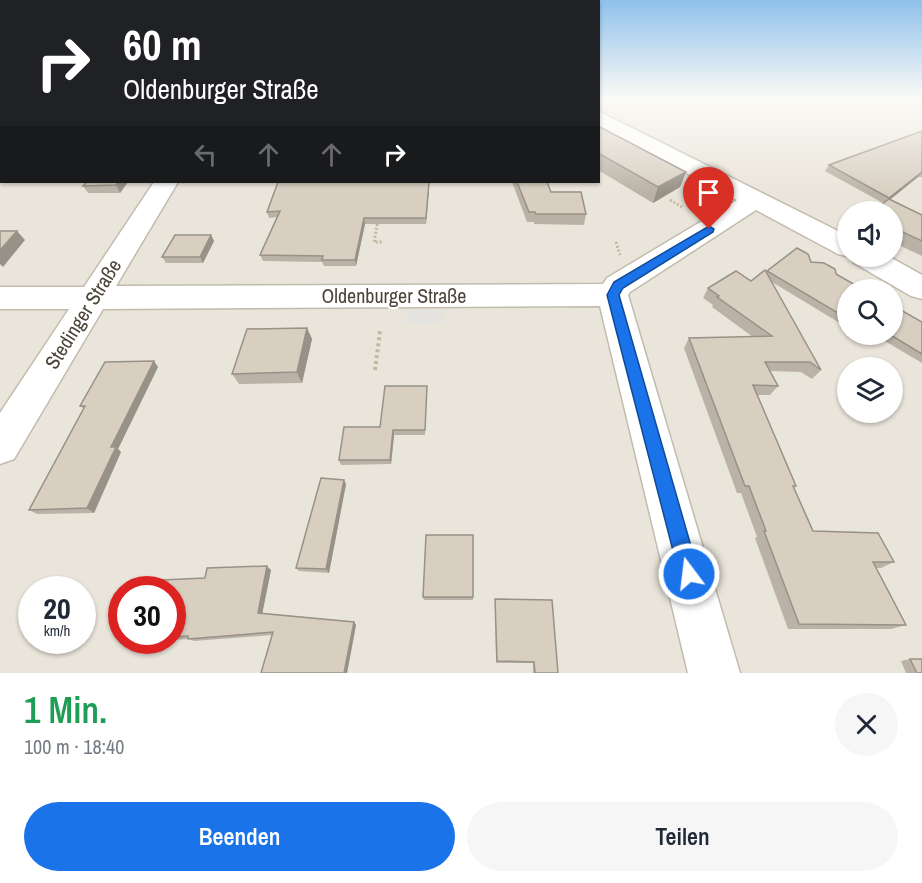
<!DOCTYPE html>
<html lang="de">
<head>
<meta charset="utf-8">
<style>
  body { margin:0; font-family:"Archivo Narrow",sans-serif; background:#f6f6f7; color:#1f2937; height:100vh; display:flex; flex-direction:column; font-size:22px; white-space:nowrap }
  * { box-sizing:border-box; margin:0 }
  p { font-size:20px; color:#747a83 }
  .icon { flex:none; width:33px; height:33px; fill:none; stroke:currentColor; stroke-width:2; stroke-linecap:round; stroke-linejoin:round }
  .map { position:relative; height:673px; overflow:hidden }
  .panel { display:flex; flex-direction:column; background:#fff; flex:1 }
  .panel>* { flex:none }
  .guide { position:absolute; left:0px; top:0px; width:600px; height:183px; box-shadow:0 2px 4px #0004; background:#202124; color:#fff; overflow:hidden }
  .controls { position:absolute; left:837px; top:201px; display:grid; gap:12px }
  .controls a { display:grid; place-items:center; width:66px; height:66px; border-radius:50%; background:#fff; box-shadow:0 2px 4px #0004; font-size:30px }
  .speed { position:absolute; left:18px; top:576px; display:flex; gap:12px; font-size:30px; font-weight:700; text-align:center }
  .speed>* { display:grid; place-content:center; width:78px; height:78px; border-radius:50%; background:#fff; box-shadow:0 2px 4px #0004; line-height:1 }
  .speed small { font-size:15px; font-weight:400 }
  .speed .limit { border:9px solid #d22; background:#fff; color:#111 }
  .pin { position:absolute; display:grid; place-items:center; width:51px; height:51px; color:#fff; margin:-62px -26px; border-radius:50% 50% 50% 0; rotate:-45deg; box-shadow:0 0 6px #0007 }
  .pin .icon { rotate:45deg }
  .me { position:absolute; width:66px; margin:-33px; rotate:345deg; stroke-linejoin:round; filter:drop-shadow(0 0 4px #0008) }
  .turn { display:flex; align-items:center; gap:21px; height:126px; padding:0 24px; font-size:27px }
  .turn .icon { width:78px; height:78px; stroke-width:2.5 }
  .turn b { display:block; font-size:42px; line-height:51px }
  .lanes { display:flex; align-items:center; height:57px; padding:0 24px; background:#0003; justify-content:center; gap:30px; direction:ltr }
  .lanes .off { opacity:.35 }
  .round { display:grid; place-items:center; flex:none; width:63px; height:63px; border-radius:32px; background:#f6f6f7 }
  .summary { display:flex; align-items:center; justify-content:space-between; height:102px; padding:0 24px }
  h1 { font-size:36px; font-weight:600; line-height:45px; color:#1e9e55 }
  .action { display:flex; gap:12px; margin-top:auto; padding:12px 24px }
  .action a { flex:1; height:69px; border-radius:36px; background:#1a73e8; color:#fff; font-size:24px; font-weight:600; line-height:69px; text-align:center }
  .action a+a { background:#f6f6f7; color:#1f2937 }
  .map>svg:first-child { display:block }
</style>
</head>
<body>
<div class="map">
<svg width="922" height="673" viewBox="0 0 922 673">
  <rect width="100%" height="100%" fill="#f6f3ec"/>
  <path fill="#eae5da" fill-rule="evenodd" d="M0,99L2,182H598L599,99H922V673H0ZM848,212H892V256H848ZM848,290H892V334H848ZM848,368H892V412H848ZM32,590H82V640H32ZM122,590H172V640H122Z"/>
  <polygon fill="#e5e3e0" points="407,309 445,309 444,324 406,324"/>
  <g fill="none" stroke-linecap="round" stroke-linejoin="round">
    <g stroke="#c2bbae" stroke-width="3">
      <polygon id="minor" points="598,111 848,236 848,256 888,256 922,275 922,299 911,296 854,263 850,257 838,254 756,210 630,292 628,295 740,673 688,673 600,306 103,309 14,459 0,464 0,413 69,309 0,309 0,287 84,287 154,182 178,182 116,286 603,284 607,278 737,200 598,126"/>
    </g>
    <g stroke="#c4b79f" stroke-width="3" stroke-dasharray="2 2" stroke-linecap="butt">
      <polyline points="670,200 682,207"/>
      <polyline points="378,220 374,242 382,242"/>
      <polyline points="616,242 620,255"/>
    </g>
    <polyline stroke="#c4b79f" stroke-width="4" stroke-dasharray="3 3" stroke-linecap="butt" points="375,370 380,331"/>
    <use href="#minor" fill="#fff" fill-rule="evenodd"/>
  </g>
  <g fill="#bab2a6">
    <polygon points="598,126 686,172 680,187 653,203 598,170"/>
    <polygon points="922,131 922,177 918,177 890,200 922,215 922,256 892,242 892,212 883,203 825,171 829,165"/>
    <polygon points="87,182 128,182 120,193 88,193 83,186"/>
    <polygon points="512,182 547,182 551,192 586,214 584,225 534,224 534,222 527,222"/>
    <polygon points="429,187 426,224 365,224 356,266 324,266 322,262 263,261 260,255 277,217 269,218 267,212"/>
    <polygon points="211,235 214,241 203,263 166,263 162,257"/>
    <polygon points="811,262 836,274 848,290 848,328 772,282 821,370 812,379 801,372 770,371 778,386 770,395 757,395 796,486 794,488 813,531 894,562 881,568 876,568 906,625 891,629 788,629 755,538 757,537 741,493 737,493 684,348 689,338 753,337 712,307 713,305 703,298 708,288 751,281 767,271"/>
    <polygon points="922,322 922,363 873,334 892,334"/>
    <polygon points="307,328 312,339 302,383 239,384 232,374"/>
    <polygon points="158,367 118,449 121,452 94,513 37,514 29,510 84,409 80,406"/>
    <polygon points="427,386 425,435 394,435 391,464 341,465 339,460 380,427"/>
    <polygon points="346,484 329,573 299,571 296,568"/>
    <polygon points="473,535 473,600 424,600 423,597"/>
    <polygon points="271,570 262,613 354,622 356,625 347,673 261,673 272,635 194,641 189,639 172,640 172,590 205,578"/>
    <polygon points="495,599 558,673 533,673 533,663 496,663"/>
    <polygon points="910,659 922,673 906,673 901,661"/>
  </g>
  <g fill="#979187">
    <polygon points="686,172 680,187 653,203 658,187"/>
    <polygon points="922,172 918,177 884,204 889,198"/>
    <polygon points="118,182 128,182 120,193 116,185"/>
    <polygon points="429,182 429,187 426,224 426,218"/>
    <polygon points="364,218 365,224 356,266 355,260"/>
    <polygon points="17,231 25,240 3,267 0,264 0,250"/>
    <polygon points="211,235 214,241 203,263 200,257"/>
    <polygon points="307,328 312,339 302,383 297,372"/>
    <polygon points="154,361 158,367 118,449 121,452 94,513 87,508 111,447"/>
    <polygon points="393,430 394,435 391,464 390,460"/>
    <polygon points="344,480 346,484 329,573 326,569"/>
    <polygon points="267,566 271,570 262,615 258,613"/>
    <polygon points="354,622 356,625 347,673 344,673"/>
  </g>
  <g fill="#d8cfc1" stroke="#979187" stroke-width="1.5">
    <polygon points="598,126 686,172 658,187 598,153"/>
    <polygon points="922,131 922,172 889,198 829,165"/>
    <polygon points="87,182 118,182 116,185 83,186"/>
    <polygon points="278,182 429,182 426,218 364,218 355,260 322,260 323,256 260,255 280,211 267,212"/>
    <polygon points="517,182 547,182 551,192 581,192 586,214 536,214 535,212 529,212"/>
    <polygon points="889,199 922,215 922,241 892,227 892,212 871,212"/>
    <polygon points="0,231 17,231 0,250"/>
    <polygon points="175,235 211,235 200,257 162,257"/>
    <polygon points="797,248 808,254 811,262 824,263 835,269 836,274 864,290 848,290 848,319 767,271"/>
    <polygon points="765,270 821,370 810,362 765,362 778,386 753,385 796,486 793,486 813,531 878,533 894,562 873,562 906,625 799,624 764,531 766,531 749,486 745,486 689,338 772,336 717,297 719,296 708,288 736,271 751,281"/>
    <polygon points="892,305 922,322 922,354 889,334 892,334"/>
    <polygon points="307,328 297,372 232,374 247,329"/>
    <polygon points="154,361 111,447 116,447 87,508 29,510 85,406 80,406 105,362"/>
    <polygon points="385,386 427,386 425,430 393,430 390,460 339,460 344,427 380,427"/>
    <polygon points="321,478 344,480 326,569 296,568"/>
    <polygon points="426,535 473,535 473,597 423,597"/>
    <polygon points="267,566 258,613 354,622 344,673 261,673 273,632 188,639 188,636 172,637 172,590 159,590 162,580 205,578 207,568"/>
    <polygon points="495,599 552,600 558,673 535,673 534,662 497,661"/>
    <polygon points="910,659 922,659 922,673 917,673"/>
  </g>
  <linearGradient id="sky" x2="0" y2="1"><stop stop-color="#8fc1ec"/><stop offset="0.51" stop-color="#fbfaf6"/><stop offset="1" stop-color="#fbfaf6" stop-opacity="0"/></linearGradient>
  <rect width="922" height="193" fill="url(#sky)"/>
  <polygon fill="#1a73e8" stroke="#114b97" stroke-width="1.5" points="709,226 714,229 713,232 623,288 619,295 699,574 696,581 689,584 682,581 679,574 607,295 614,282"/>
  <g text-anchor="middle" stroke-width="4.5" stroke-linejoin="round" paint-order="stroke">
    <g font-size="20" fill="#4b4439" stroke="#fff">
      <text x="394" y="303">Oldenburger Straße</text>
      <text transform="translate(83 314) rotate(-58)" y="7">Stedinger Straße</text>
    </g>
  </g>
</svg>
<div class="controls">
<a><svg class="icon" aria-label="sound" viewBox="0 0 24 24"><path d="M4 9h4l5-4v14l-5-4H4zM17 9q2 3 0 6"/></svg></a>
<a><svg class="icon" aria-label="search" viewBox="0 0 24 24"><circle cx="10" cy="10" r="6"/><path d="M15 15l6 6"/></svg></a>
<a><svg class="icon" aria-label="layers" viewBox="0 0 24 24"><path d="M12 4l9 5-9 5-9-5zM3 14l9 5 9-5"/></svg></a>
</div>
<div class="speed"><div>20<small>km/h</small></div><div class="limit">30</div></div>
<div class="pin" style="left:709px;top:229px;background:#d93025"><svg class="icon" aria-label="arrive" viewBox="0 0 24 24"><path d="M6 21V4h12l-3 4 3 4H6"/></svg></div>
<svg class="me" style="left:689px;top:574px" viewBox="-20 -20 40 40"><circle r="17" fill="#1a73e8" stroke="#fff" stroke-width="3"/><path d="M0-11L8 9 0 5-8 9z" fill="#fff"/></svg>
<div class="guide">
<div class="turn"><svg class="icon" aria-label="right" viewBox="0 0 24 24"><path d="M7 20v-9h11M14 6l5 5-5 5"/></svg><div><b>60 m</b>Oldenburger Straße</div></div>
<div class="lanes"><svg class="icon off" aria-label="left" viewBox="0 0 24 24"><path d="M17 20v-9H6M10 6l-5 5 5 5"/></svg><svg class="icon off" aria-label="ahead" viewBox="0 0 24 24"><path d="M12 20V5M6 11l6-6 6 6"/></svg><svg class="icon off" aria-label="ahead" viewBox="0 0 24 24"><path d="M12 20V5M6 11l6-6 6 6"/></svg><svg class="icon" aria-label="right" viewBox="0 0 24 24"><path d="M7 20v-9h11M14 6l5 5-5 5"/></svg></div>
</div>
</div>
<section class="panel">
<div class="summary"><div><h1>1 Min.</h1><p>100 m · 18:40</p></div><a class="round"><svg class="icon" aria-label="close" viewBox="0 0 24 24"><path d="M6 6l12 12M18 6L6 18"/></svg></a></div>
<div class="action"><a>Beenden</a><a>Teilen</a></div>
</section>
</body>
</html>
